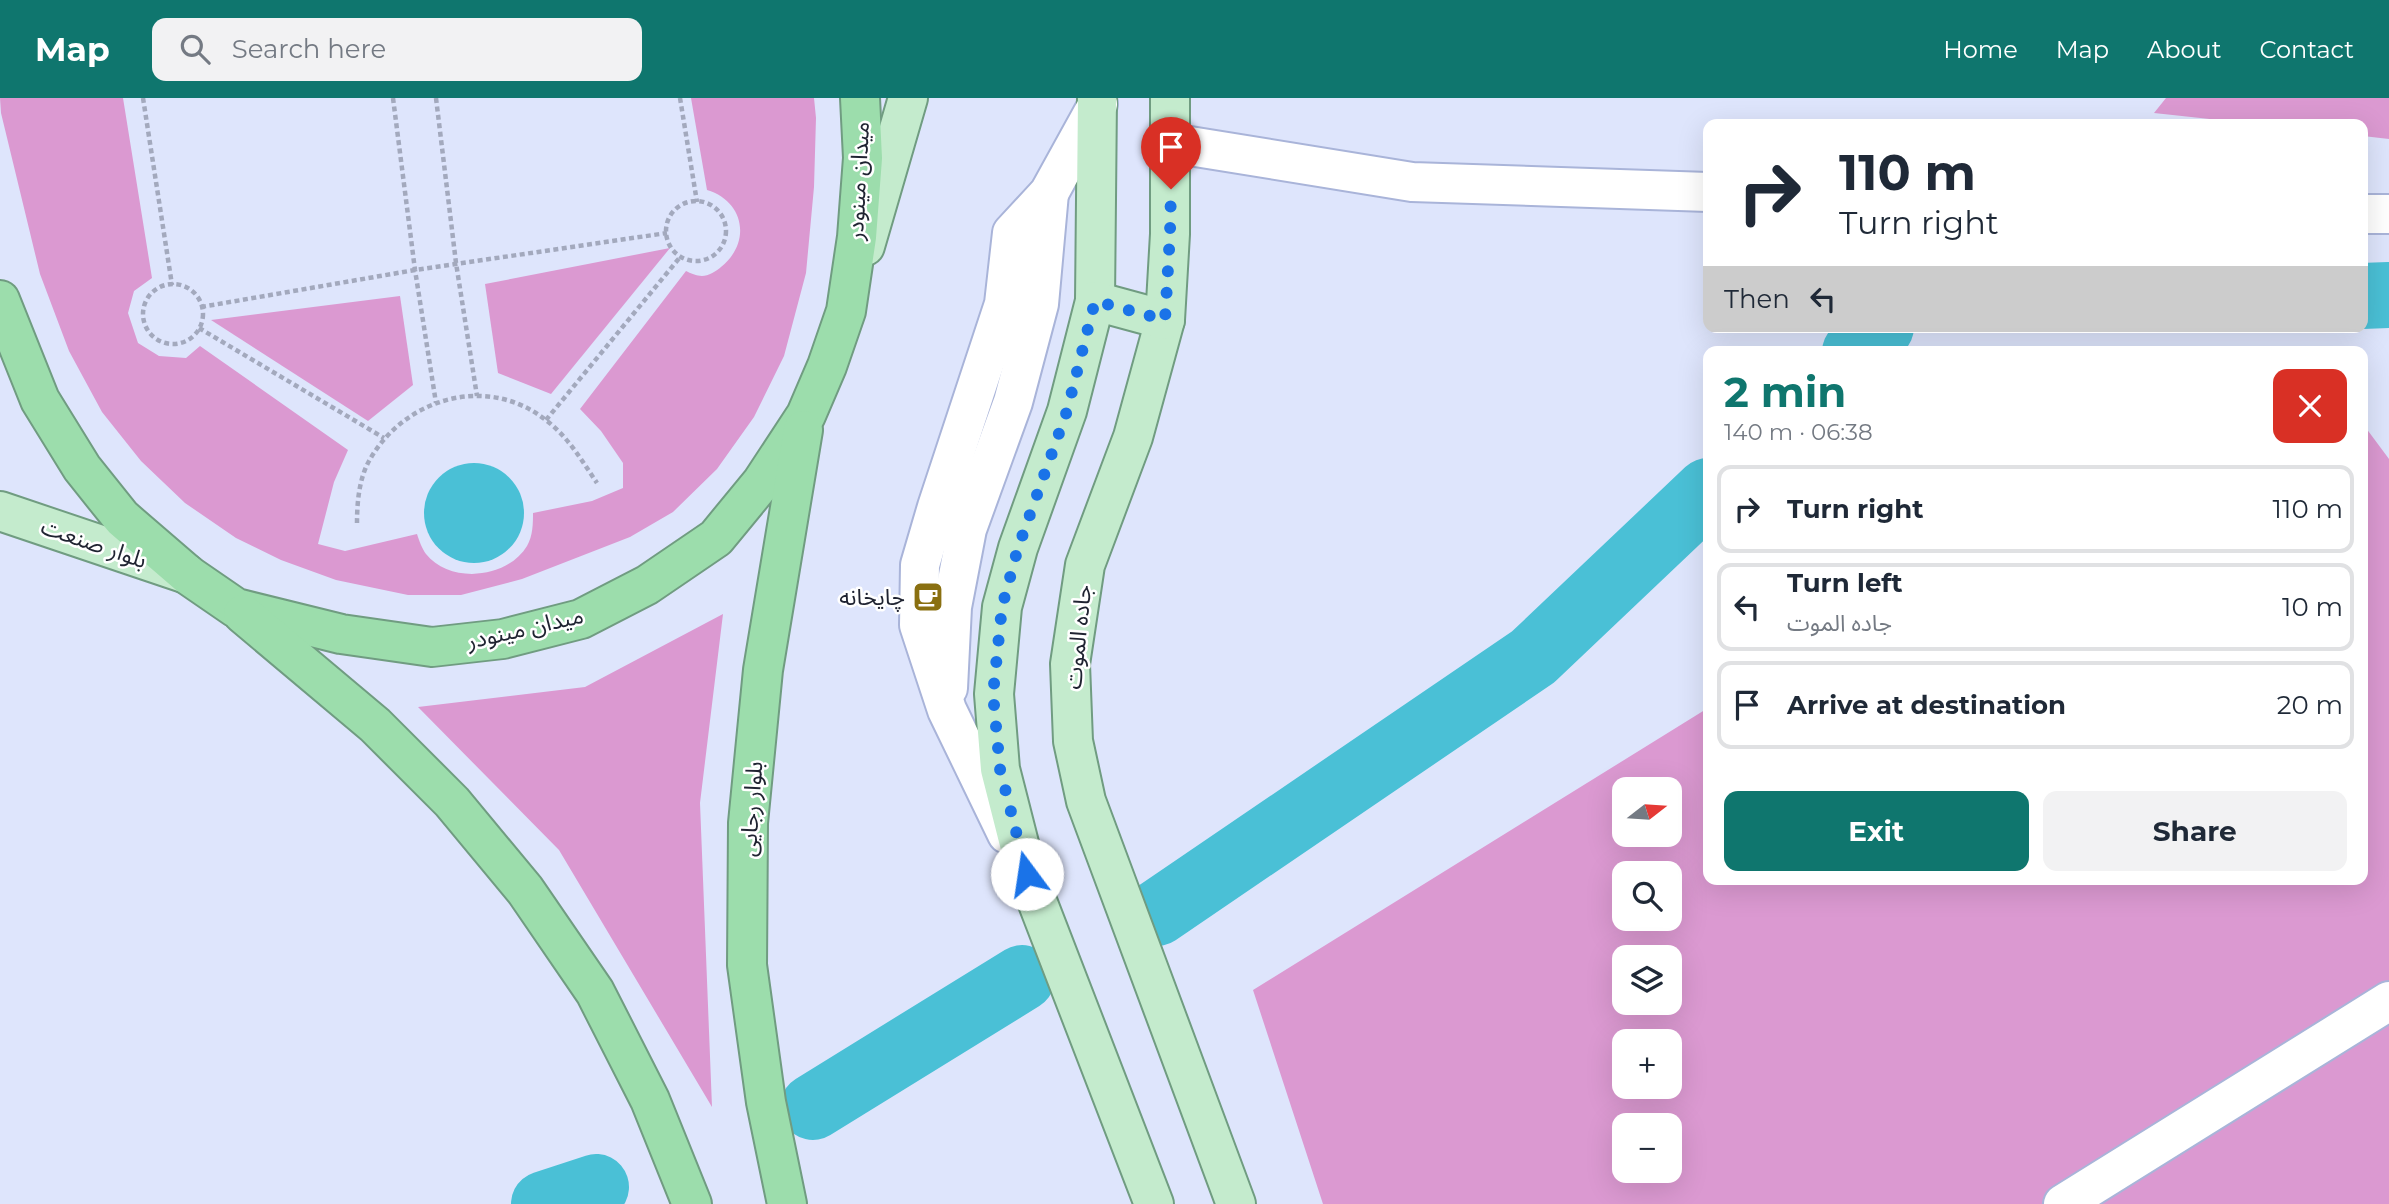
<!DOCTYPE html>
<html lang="en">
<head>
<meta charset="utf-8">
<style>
  body { margin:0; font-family:Montserrat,"Noto Sans Arabic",sans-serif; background:#f2f2f3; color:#1f2937; height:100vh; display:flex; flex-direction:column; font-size:26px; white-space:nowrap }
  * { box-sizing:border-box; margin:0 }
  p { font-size:23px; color:#747a83 }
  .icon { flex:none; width:38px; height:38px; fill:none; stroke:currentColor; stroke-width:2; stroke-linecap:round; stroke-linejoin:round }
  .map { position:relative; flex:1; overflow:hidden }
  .sheet { position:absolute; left:1703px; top:248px; width:665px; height:539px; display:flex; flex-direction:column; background:#fff; border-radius:14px; box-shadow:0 7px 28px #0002 }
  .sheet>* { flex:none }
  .banner { position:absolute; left:1703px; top:21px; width:665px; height:214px; border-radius:14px; box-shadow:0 7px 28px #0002; background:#fff; color:#1f2937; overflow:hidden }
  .needle { width:46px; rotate:73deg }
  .fabs { position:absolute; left:1612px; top:679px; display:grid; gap:14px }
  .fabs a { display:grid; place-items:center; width:70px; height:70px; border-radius:14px; background:#fff; box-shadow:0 7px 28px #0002; font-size:35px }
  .pin { position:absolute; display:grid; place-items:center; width:60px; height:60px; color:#fff; margin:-72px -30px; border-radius:50% 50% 50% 0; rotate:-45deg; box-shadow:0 0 7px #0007 }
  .pin .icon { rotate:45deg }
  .me { position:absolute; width:77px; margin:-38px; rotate:346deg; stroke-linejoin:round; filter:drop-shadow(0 0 5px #0008) }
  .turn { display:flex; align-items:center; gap:24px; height:147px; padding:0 21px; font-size:32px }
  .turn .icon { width:91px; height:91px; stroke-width:2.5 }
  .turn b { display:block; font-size:49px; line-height:60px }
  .then { display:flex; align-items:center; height:66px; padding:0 21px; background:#0003; gap:14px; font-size:26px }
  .round { display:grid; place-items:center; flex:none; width:74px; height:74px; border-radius:14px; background:#f2f2f3 }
  .overview { display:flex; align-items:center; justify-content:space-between; height:119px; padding:0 21px }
  h1 { font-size:42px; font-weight:700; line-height:52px; color:#0f766e }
  .cta { display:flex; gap:14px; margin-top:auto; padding:14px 21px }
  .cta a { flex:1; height:80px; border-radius:14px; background:#0f766e; color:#fff; font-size:28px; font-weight:700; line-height:80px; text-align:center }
  .cta a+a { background:#f2f2f3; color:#1f2937 }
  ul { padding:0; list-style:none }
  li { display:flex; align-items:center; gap:21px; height:88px; margin:0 14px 10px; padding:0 7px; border:4px solid #e0e1e3; border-radius:14px }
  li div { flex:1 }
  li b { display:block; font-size:26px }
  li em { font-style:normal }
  header { display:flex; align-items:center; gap:42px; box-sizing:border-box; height:98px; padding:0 35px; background:#0f766e; color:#fff }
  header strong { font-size:33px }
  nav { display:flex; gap:38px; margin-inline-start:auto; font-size:24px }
  .search { width:490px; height:63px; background:#f2f2f3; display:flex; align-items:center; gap:18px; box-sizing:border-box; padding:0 24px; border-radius:14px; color:#747a83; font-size:26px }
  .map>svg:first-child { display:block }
</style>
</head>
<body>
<header>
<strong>Map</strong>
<div class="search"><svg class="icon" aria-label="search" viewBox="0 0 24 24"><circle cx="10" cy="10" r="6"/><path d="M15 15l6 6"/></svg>Search here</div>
<nav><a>Home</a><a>Map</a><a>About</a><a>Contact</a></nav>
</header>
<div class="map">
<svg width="2389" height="1106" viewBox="0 0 2389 1106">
  <rect width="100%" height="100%" fill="#dee5fc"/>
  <g fill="#db99d1" fill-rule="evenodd">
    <path d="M0,0H123L152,180L134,193L128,215L138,245L159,258L186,260L200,248L348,352L334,384L318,446L345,453L417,436C419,442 422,451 426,456C450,486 507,481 527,448C533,438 533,425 533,415L592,403L623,390V365L601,333L580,311L686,173C690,175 697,178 702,178C708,178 717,173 721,169C752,144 744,103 707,92L691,0H814L816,20L814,89L806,175L784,258L754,319L717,371L673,414L630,439L522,481L461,497H408L336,482L281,462L236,440L185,405L141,363L102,314L69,253L40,176L1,15Z"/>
    <polygon points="2166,0 2389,0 2389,41 2363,38 2362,26 2256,26 2154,15"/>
    <polygon points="670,150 551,296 498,275 485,186"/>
    <polygon points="400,198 413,287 368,323 211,222"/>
    <path d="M2363,326L2389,361V1106H1323L1253,892L1708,610V782H2362ZM1624,691H1670V737H1624ZM1624,775H1670V821H1624ZM1624,859H1670V905H1624ZM1624,943H1670V989H1624ZM1624,1027H1670V1073H1624Z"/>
    <polygon points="723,516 700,705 712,1009 559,752 418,609 585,589"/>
  </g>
  <circle fill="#4ac0d6" cx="474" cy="415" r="50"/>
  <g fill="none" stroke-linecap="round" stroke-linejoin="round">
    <g stroke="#4ac0d6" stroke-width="66">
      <polyline points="2362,198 2389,197"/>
      <polyline points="1855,254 1881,229"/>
      <polyline points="1157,815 1533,559 1708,393"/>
      <polyline points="813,1009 1022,880"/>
      <polyline points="544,1106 596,1089"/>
    </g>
    <g stroke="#a9b4d9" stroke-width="42">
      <g id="minor">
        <polyline points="1171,45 1412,84 1708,94"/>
        <polyline points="2362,116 2389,116"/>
        <polyline points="948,590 952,509 967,431 1013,304 1039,206 1049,95"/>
        <polyline points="1007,736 947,612 919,527 920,467 937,409 1004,206 1012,135 1049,95 1098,6"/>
        <polyline points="2063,1106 2389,903"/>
      </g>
    </g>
    <g stroke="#709c81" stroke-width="42">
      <g id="major">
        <polyline points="1097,0 1095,203 1067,313 1018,450 1002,509 994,596 1000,671 1027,777 1154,1106"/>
        <polyline points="1170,0 1170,136 1165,222 1133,339 1085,467 1070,566 1073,643 1086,703 1236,1106"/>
        <polyline points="865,148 908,0"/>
        <polyline points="1095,203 1165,222"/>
        <polyline points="0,413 187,476"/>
      </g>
    </g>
    <g stroke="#709c81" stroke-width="42">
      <g id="highway">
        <polyline points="0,202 40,302 82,370 122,420 188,477 236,510 341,536 432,549 503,541 581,521 647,487 716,440 762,384 806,317 827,268 846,213 857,139 863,60 860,0"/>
        <polyline points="243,516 375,627 452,704 525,792 595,894 650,1002 692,1106"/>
        <polyline points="787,1106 766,1004 747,867 748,725 763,572 803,332"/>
      </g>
    </g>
    <g stroke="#a3a9bd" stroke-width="4.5" stroke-dasharray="5 3.5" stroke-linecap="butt">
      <polyline points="143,0 172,187"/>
      <polyline points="393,0 415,172 436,305"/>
      <polyline points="436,0 456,165 477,298"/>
      <polyline points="680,0 697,104"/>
      <circle cx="696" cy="133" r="30"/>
      <circle cx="173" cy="216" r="30"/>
      <polyline points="201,209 415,172 667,135"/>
      <polyline points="199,230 384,340"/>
      <polyline points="546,322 681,158"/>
      <path d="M357,425C357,405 359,381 369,363C404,300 488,275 547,323C569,340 582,363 597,385"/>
    </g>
    <use href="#minor" stroke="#fff" stroke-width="38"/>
    <use href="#major" stroke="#c4ebcd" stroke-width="38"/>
    <use href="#highway" stroke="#9cddac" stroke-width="38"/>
  </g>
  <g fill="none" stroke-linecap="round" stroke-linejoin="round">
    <polyline stroke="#1a73e8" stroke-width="12" stroke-dasharray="0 21.6" points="1027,776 1000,671 993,596 1002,509 1018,450 1067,313 1095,203 1165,222 1170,136 1171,91"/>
  </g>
  <defs>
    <g id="cafe-square" transform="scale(1.575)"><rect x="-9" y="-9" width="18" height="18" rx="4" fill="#8a7011" stroke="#fff"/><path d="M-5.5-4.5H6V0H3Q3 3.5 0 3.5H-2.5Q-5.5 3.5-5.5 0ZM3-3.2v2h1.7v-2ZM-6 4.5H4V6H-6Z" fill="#fff"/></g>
  </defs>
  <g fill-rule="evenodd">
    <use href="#cafe-square" x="928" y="499"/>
  </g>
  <g text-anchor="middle" stroke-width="5" stroke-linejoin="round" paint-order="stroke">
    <g font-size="23" fill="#1f2331" stroke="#fff">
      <text transform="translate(858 83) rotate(-87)" y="8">میدان مینودر</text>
      <text transform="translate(94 445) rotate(19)" y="8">بلوار صنعت</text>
      <text transform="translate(525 530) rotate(-13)" y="8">میدان مینودر</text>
      <text transform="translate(1078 539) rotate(-84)" y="8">جاده الموت</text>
      <text transform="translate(751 711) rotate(-86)" y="8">بلوار رجایی</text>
    </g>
    <g font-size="23" fill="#1f2331" stroke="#fff" text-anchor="end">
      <text x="905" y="507">چایخانه</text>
    </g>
  </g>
</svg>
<div class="fabs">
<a><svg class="needle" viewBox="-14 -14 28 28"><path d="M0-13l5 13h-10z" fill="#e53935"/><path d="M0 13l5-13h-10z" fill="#747a83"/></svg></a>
<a><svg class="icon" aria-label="search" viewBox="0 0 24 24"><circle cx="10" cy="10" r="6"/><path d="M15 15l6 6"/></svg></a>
<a><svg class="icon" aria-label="layers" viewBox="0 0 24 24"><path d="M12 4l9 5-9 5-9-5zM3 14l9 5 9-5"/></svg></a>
<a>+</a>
<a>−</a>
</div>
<div class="pin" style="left:1171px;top:91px;background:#d93025"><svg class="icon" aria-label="arrive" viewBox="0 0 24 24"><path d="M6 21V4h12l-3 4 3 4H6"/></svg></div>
<svg class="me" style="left:1027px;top:776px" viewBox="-20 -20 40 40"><circle r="19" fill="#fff"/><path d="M0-13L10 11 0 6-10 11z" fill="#1a73e8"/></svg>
<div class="banner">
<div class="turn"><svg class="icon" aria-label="right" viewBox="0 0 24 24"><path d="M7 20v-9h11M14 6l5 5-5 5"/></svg><div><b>110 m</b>Turn right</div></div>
<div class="then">Then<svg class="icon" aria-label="left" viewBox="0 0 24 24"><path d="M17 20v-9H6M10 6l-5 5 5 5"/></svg></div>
</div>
<section class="sheet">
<div class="overview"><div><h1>2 min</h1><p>140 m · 06:38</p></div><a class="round" style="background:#d93025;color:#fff"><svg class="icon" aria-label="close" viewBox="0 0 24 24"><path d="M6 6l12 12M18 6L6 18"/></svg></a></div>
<ul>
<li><svg class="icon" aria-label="right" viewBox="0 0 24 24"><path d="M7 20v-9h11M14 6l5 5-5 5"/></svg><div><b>Turn right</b></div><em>110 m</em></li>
<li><svg class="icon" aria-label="left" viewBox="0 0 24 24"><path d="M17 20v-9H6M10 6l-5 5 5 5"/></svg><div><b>Turn left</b><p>جاده الموت</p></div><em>10 m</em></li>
<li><svg class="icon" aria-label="arrive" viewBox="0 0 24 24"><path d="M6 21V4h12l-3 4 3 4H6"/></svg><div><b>Arrive at destination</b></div><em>20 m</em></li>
</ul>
<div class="cta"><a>Exit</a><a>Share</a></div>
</section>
</div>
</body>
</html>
